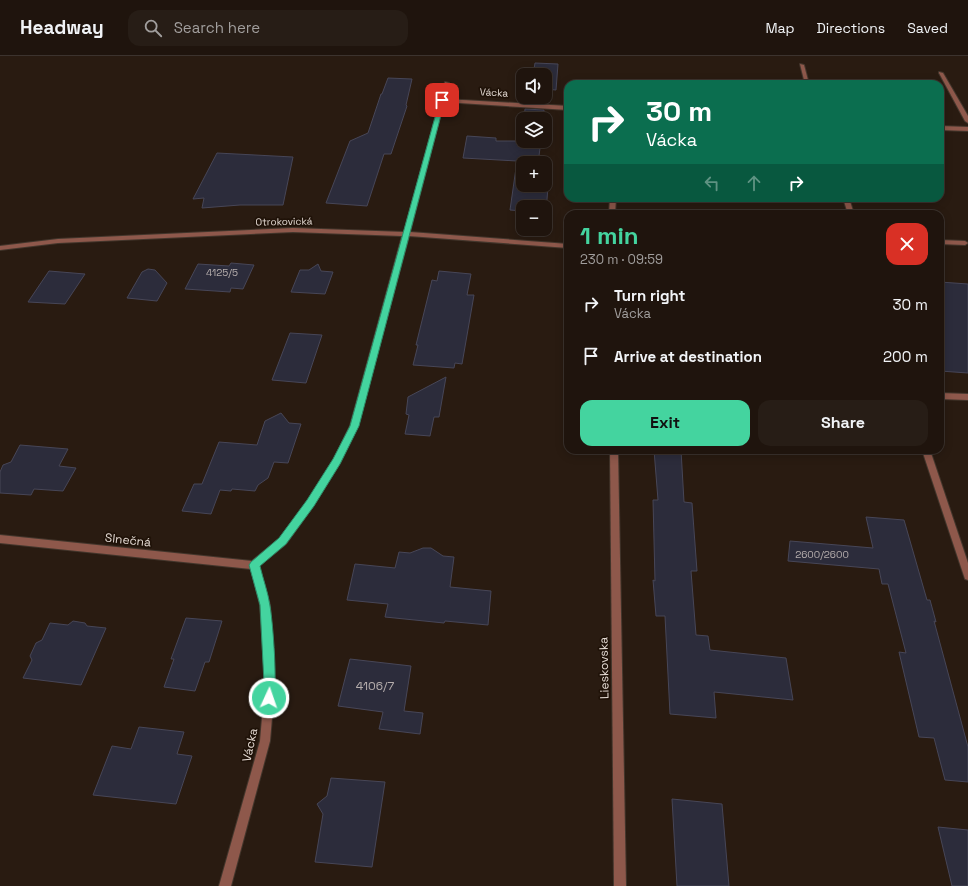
<!DOCTYPE html>
<html lang="en">
<head>
<meta charset="utf-8">
<style>
  body { margin:0; font-family:"Space Grotesk",sans-serif; background:#271d16; color:#f1f3f6; height:100vh; display:flex; flex-direction:column; font-size:15px; white-space:nowrap }
  * { box-sizing:border-box; margin:0 }
  p { font-size:13px; color:#a19e9d }
  .icon { flex:none; width:22px; height:22px; fill:none; stroke:currentColor; stroke-width:2; stroke-linecap:round; stroke-linejoin:round }
  .map { position:relative; flex:1; overflow:hidden }
  .sheet { position:absolute; left:564px; top:154px; width:380px; height:244px; display:flex; flex-direction:column; background:#1f140d; border-radius:12px; box-shadow:0 2px 10px #0003,0 0 0 1px #3c332e }
  .sheet>* { flex:none }
  .hud { position:absolute; left:564px; top:24px; width:380px; height:122px; border-radius:12px; box-shadow:0 2px 10px #0003,0 0 0 1px #3c332e; background:#0b6e4f; color:#fff; overflow:hidden }
  .controls { position:absolute; left:516px; top:12px; display:grid; gap:8px }
  .controls a { display:grid; place-items:center; width:36px; height:36px; border-radius:8px; background:#1f140d; box-shadow:0 2px 10px #0003,0 0 0 1px #3c332e; font-size:20px }
  .pin { position:absolute; display:grid; place-items:center; width:34px; height:34px; color:#fff; margin:-17px; border-radius:8px; box-shadow:0 2px 6px #0006 }
  .me { position:absolute; width:44px; margin:-22px; rotate:3deg; stroke-linejoin:round; filter:drop-shadow(0 0 3px #0008) }
  .turn { display:flex; align-items:center; gap:14px; height:84px; padding:0 16px; font-size:18px }
  .turn .icon { width:52px; height:52px; stroke-width:2.5 }
  .turn b { display:block; font-size:28px; line-height:34px }
  .lanes { display:flex; align-items:center; height:38px; padding:0 16px; background:#0003; justify-content:center; gap:20px; direction:ltr }
  .lanes .off { opacity:.35 }
  .round { display:grid; place-items:center; flex:none; width:42px; height:42px; border-radius:12px; background:#271d16 }
  .overview { display:flex; align-items:center; justify-content:space-between; height:68px; padding:0 16px }
  h1 { font-size:24px; font-weight:700; line-height:30px; color:#44d49f }
  .cta { display:flex; gap:8px; margin-top:auto; padding:8px 16px }
  .cta a { flex:1; height:46px; border-radius:12px; background:#44d49f; color:#111; font-size:16px; font-weight:700; line-height:46px; text-align:center }
  .cta a+a { background:#271d16; color:#f1f3f6 }
  ul { padding:0; list-style:none }
  li { display:flex; align-items:center; gap:12px; height:52px; padding:0 16px }
  li div { flex:1 }
  li b { display:block; font-size:15px }
  li em { font-style:normal }
  header { display:flex; align-items:center; gap:24px; box-sizing:border-box; height:56px; padding:0 20px; background:#1f140d; border-bottom:1px solid #3c332e }
  header strong { font-size:19px }
  nav { display:flex; gap:22px; margin-inline-start:auto; font-size:14px }
  .search { width:280px; height:36px; background:#271d16; display:flex; align-items:center; gap:10px; box-sizing:border-box; padding:0 14px; border-radius:12px; color:#a19e9d; font-size:15px }
  .map>svg:first-child { display:block }
</style>
</head>
<body>
<header>
<strong>Headway</strong>
<div class="search"><svg class="icon" aria-label="search" viewBox="0 0 24 24"><circle cx="10" cy="10" r="6"/><path d="M15 15l6 6"/></svg>Search here</div>
<nav><a>Map</a><a>Directions</a><a>Saved</a></nav>
</header>
<div class="map">
<svg width="968" height="830" viewBox="0 0 968 830">
  <rect width="100%" height="100%" fill="#291b11"/>
  <g fill="#2c2c3b" stroke="#474657">
    <polygon points="535,7 558,8 556,34 545,33 545,19 533,19"/>
    <polygon points="388,22 412,23 406,49 407,50 391,98 384,98 367,150 326,147 350,85 368,77 381,38 382,38"/>
    <polygon points="525,53 544,54 543,63 524,63"/>
    <polygon points="523,69 523,85 541,85 538,107 523,107 523,129 545,129 548,131 546,156 545,151 523,151 523,155 510,154 517,105 463,102 467,80 496,82 496,85 521,85"/>
    <polygon points="217,97 293,101 283,149 240,149 202,152 204,142 193,143"/>
    <polygon points="231,207 254,209 243,233 231,232 230,236 185,233 198,208 229,210"/>
    <polygon points="318,208 321,215 333,216 325,238 291,236 300,214 309,214"/>
    <polygon points="148,213 155,214 167,227 157,245 127,242 142,216"/>
    <polygon points="49,215 85,218 65,248 28,246"/>
    <polygon points="439,215 471,218 467,239 474,239 462,308 455,307 454,312 413,309 418,289 416,289 432,224 437,225"/>
    <polygon points="940,226 968,228 968,317 940,315"/>
    <polygon points="290,277 322,279 306,327 272,324"/>
    <polygon points="446,321 439,361 434,361 430,380 405,378 409,359 406,358 408,341"/>
    <polygon points="281,357 289,367 301,368 288,407 274,406 268,422 258,429 255,435 232,433 231,435 220,434 211,458 182,455 194,428 202,428 219,386 257,389 265,365"/>
    <polygon points="20,389 68,393 59,410 76,412 63,435 34,433 31,439 0,437 0,416 3,409 11,406"/>
    <polygon points="654,394 681,394 684,446 692,447 697,515 691,515 696,579 708,580 710,594 786,602 793,644 714,636 716,662 670,658 665,560 656,560 653,524 655,525 653,444 658,444"/>
    <polygon points="866,461 904,464 927,544 930,544 936,566 934,565 968,691 968,726 945,724 934,682 919,681 899,596 906,597 888,528 882,528 879,513 788,505 790,485 873,492"/>
    <polygon points="423,492 431,492 443,500 454,501 450,531 491,535 488,569 445,565 444,567 385,561 388,548 347,544 355,508 395,512 399,496 410,497"/>
    <polygon points="186,562 222,565 209,606 205,606 195,635 164,631 174,603 171,603"/>
    <polygon points="73,565 85,567 87,570 106,572 81,629 23,622 32,604 30,600 36,587 42,584 50,567 68,569"/>
    <polygon points="350,603 411,610 404,655 423,657 420,678 379,673 383,656 338,650"/>
    <polygon points="139,671 184,676 177,698 192,700 176,748 93,739 112,690 131,693"/>
    <polygon points="331,722 385,726 372,811 315,806 323,758 317,748 327,740"/>
    <polygon points="672,743 722,748 729,830 677,830"/>
    <polygon points="938,771 968,774 968,830 952,830"/>
  </g>
  <g fill="none" stroke-linecap="round" stroke-linejoin="round">
    <g stroke="#43362c" stroke-width="2">
      <g id="service">
        <polygon points="800,8 804,9 809,28 805,28"/>
        <polygon points="939,16 943,17 968,60 968,67 965,65 939,17"/>
        <polygon points="940,184 965,185 968,187 965,189 940,188"/>
      </g>
    </g>
    <g stroke="#43362c" stroke-width="2">
      <g id="minor">
        <polygon points="445,26 449,27 445,43 568,50 568,54 444,46 410,176 568,188 568,192 409,180 358,370 340,407 314,449 286,488 259,510 270,549 275,627 270,685 231,830 219,830 260,685 265,627 260,549 251,513 0,487 0,479 252,505 280,482 308,445 334,403 350,370 402,180 293,176 58,187 0,194 0,190 58,183 293,172 404,176"/>
        <polygon points="940,70 968,71 968,75 940,74"/>
        <polygon points="610,142 616,142 615,158 609,158"/>
        <polygon points="843,142 849,142 854,158 848,158"/>
        <polygon points="940,337 968,338 968,344 940,343"/>
        <polygon points="610,394 618,394 626,830 614,830"/>
        <polygon points="922,394 930,394 968,507 968,524 965,523"/>
      </g>
    </g>
    <use href="#service" fill="#8e584b" fill-rule="evenodd"/>
    <use href="#minor" fill="#8e584b" fill-rule="evenodd"/>
  </g>
  <path fill="#44d49f" stroke="#2c8a67" d="M440,43L445,44L359,370L340,408L314,450L286,488L260,510C263,523 268,536 270,550C273,567 278,632 273,646L269,647L265,646L263,642L264,627L260,549L249,509L251,506L279,482L307,444L333,403L350,370Z"/>
  <g text-anchor="middle" stroke-width="3.5" stroke-linejoin="round" paint-order="stroke">
    <g font-size="10" fill="#e4dad3" stroke="#1f1208">
      <text transform="translate(494 36) rotate(3)" y="4">Vácka</text>
      <text transform="translate(284 165) rotate(-1)" y="4">Otrokovická</text>
    </g>
    <g font-size="10" fill="#b6aead">
      <text x="222" y="220">4125/5</text>
      <text x="822" y="502">2600/2600</text>
    </g>
    <g font-size="12" fill="#e4dad3" stroke="#1f1208">
      <text transform="translate(128 484) rotate(6)" y="4">Slnečná</text>
      <text transform="translate(604 612) rotate(-91)" y="4">Lieskovska</text>
      <text transform="translate(250 689) rotate(-78)" y="4">Vácka</text>
    </g>
    <g font-size="12" fill="#b6aead">
      <text x="375" y="634">4106/7</text>
    </g>
  </g>
</svg>
<div class="controls">
<a><svg class="icon" aria-label="sound" viewBox="0 0 24 24"><path d="M4 9h4l5-4v14l-5-4H4zM17 9q2 3 0 6"/></svg></a>
<a><svg class="icon" aria-label="layers" viewBox="0 0 24 24"><path d="M12 4l9 5-9 5-9-5zM3 14l9 5 9-5"/></svg></a>
<a>+</a>
<a>−</a>
</div>
<div class="pin" style="left:442px;top:44px;background:#d93025"><svg class="icon" aria-label="arrive" viewBox="0 0 24 24"><path d="M6 21V4h12l-3 4 3 4H6"/></svg></div>
<svg class="me" style="left:269px;top:642px" viewBox="-20 -20 40 40"><circle r="17" fill="#44d49f" stroke="#fff" stroke-width="3"/><path d="M0-11L8 9 0 5-8 9z" fill="#fff"/></svg>
<div class="hud">
<div class="turn"><svg class="icon" aria-label="right" viewBox="0 0 24 24"><path d="M7 20v-9h11M14 6l5 5-5 5"/></svg><div><b>30 m</b>Vácka</div></div>
<div class="lanes"><svg class="icon off" aria-label="left" viewBox="0 0 24 24"><path d="M17 20v-9H6M10 6l-5 5 5 5"/></svg><svg class="icon off" aria-label="ahead" viewBox="0 0 24 24"><path d="M12 20V5M6 11l6-6 6 6"/></svg><svg class="icon" aria-label="right" viewBox="0 0 24 24"><path d="M7 20v-9h11M14 6l5 5-5 5"/></svg></div>
</div>
<section class="sheet">
<div class="overview"><div><h1>1 min</h1><p>230 m · 09:59</p></div><a class="round" style="background:#d93025;color:#fff"><svg class="icon" aria-label="close" viewBox="0 0 24 24"><path d="M6 6l12 12M18 6L6 18"/></svg></a></div>
<ul>
<li><svg class="icon" aria-label="right" viewBox="0 0 24 24"><path d="M7 20v-9h11M14 6l5 5-5 5"/></svg><div><b>Turn right</b><p>Vácka</p></div><em>30 m</em></li>
<li><svg class="icon" aria-label="arrive" viewBox="0 0 24 24"><path d="M6 21V4h12l-3 4 3 4H6"/></svg><div><b>Arrive at destination</b></div><em>200 m</em></li>
</ul>
<div class="cta"><a>Exit</a><a>Share</a></div>
</section>
</div>
</body>
</html>
